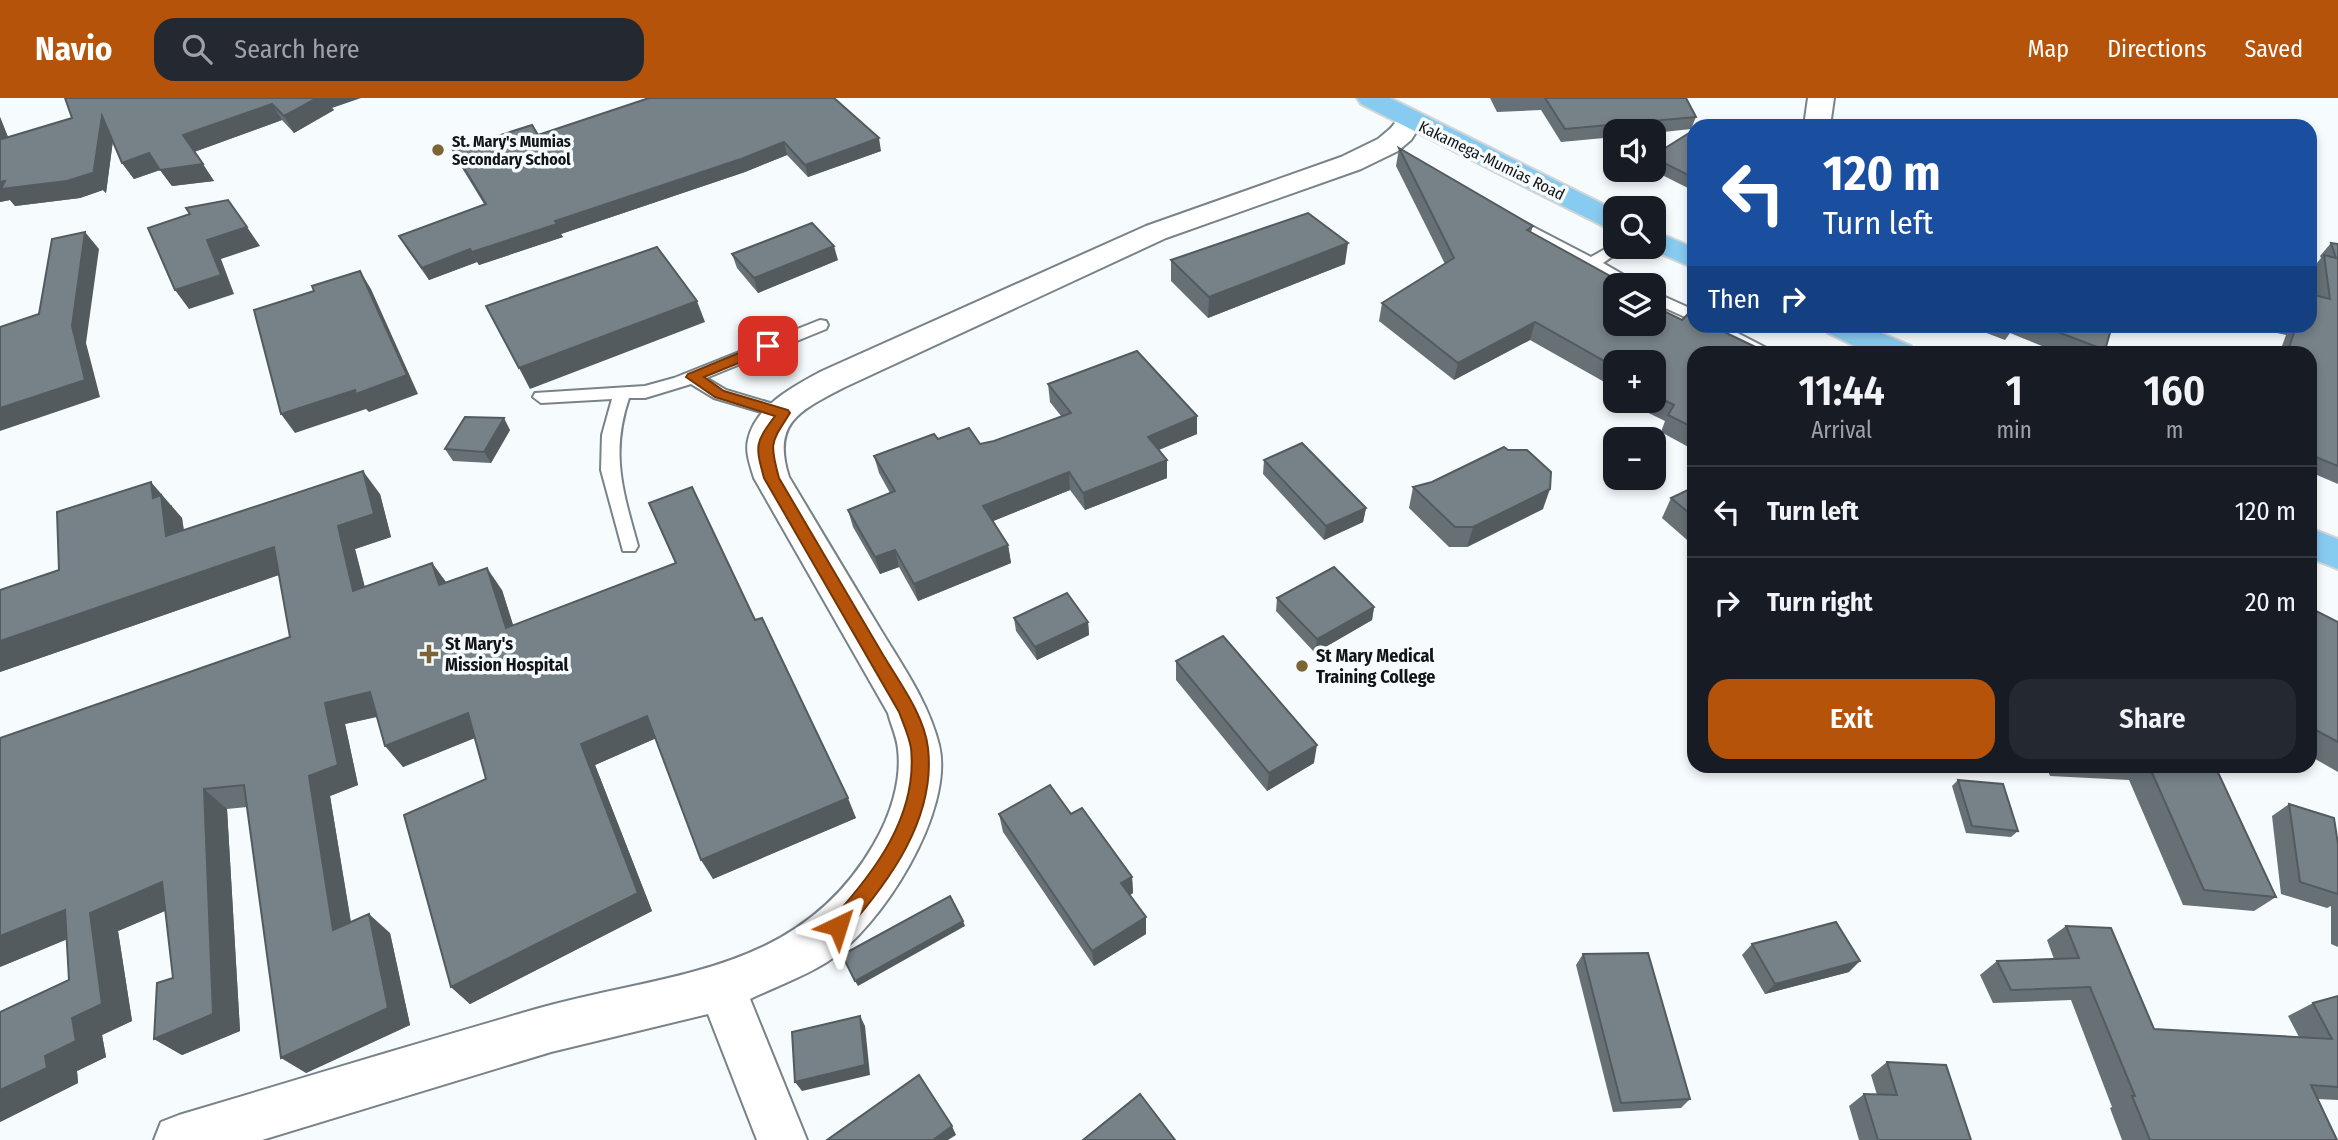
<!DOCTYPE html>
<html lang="en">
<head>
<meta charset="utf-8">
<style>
  body { margin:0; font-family:"Fira Sans Condensed",sans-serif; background:#242831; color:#f1f3f6; height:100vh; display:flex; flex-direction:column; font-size:26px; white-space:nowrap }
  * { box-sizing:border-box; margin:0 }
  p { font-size:23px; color:#9ea1a6 }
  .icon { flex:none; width:38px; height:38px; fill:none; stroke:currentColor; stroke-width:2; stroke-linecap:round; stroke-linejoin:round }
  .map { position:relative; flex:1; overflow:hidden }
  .panel { position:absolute; left:1687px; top:248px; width:630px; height:427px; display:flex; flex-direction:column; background:#171b24; border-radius:21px; box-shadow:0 4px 10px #0003 }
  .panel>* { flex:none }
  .banner { position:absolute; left:1687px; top:21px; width:630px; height:214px; border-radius:21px; box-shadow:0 4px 10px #0003; background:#1a4fa0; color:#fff; overflow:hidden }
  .fabs { position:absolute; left:1603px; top:21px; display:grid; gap:14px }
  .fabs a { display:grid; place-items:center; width:63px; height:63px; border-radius:14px; background:#171b24; box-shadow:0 4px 10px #0003; font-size:35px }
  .pin { position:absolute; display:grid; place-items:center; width:60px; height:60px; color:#fff; margin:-30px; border-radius:14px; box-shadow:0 4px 10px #0006 }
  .me { position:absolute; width:77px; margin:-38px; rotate:41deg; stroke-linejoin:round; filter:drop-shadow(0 0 5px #0008) }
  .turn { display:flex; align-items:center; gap:24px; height:147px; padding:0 21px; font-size:32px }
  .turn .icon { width:91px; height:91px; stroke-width:2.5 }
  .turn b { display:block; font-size:49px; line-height:60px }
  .then { display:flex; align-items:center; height:66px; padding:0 21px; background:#0003; gap:14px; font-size:26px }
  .eta { display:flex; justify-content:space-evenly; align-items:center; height:119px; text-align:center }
  .eta b { font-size:42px; font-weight:600; line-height:49px }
  .action { display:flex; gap:14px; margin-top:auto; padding:14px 21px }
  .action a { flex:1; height:80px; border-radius:21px; background:#b45309; color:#fff; font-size:28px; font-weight:600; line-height:80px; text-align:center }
  .action a+a { background:#242831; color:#f1f3f6 }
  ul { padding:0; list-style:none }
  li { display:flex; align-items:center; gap:21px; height:91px; padding:0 21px; border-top:2px solid #363941 }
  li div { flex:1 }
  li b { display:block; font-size:26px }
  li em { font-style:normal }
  header { display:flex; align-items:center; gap:42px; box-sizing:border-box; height:98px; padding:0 35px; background:#b45309; color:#fff }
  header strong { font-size:33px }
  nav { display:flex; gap:38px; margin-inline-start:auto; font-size:24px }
  .search { width:490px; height:63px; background:#242831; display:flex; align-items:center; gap:18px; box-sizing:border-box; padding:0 24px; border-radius:21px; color:#9ea1a6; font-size:26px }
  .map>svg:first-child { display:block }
</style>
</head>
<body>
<header>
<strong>Navio</strong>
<div class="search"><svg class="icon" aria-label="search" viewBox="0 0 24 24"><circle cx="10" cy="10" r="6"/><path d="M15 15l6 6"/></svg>Search here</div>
<nav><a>Map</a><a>Directions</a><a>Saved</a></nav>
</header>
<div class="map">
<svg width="2338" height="1042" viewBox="0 0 2338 1042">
  <rect width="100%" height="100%" fill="#f6fbfd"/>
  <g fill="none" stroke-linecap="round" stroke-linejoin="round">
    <g stroke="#788389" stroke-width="4">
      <g id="service">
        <polygon points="1508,116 1591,159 1614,146 1615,149 1626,149 1603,165 1641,187 1622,187 1503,123 1501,120 1503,117"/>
        <polygon points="1654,194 1694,212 1694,223 1654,205"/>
        <path d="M820,222L826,223L828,227L826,231L706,280L726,292L790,311L792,315L790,319L784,321L714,300L691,286L645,300H629C610,356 623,394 638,448L635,453H623L601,372L602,337L612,301L541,305L533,299L535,295L645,288L674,280Z"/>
        <polygon points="1704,228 1724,228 1778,256 1756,256"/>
      </g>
    </g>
    <g stroke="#788389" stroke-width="4">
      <g id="minor">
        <polygon points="1808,0 1834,0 1830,28 1804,28"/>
        <path d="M1411,14L1420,16L1424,22L1411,42L1398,53L1361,71L1166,140L845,289C801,312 771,324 789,379C820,431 851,483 882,534C904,570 929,606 939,647C955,713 881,830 827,864C803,879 775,889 750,901L807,1042H757L708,916L551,954L262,1042H154L161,1024L179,1017C296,982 412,947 529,913C660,874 797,880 874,746C890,719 902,683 898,651C897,639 891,627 888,615L754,380C751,369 745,355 748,342C755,308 794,288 822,273L1146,128L1341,59L1378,41L1391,30L1402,16Z"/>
      </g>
    </g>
    <g stroke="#d4d5d5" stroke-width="4">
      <g id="trunk">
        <polygon points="1357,0 1390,0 1615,112 1615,132 1605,129 1361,6"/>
        <polygon points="1654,133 1694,150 1694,170 1645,149 1654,149"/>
        <polygon points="1824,228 1865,228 1911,248 1916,256 1871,256 1828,235"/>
        <polygon points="2310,430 2338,441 2338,471 2310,460"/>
      </g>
    </g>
    <use href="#service" fill="#fff" fill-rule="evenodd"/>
    <use href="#minor" fill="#fff" fill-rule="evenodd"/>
    <use href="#trunk" fill="#88cbf0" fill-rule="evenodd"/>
  </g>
  <g fill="#667075">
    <polygon points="65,0 332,10 334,12 294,35 282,22 194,54 214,83 172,88 160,72 134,81 122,65 113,43 106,95 103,92 80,100 15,108 10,102 0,104 0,19 8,39 72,20"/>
    <polygon points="649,0 881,53 808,79 787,57 745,74 561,136 563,139 479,167 477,164 429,182 407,151 399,138 484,106 459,65 453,52 538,37"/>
    <polygon points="1490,0 1686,0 1696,19 1691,31 1654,35 1654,33 1615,33 1615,39 1561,44 1541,12 1497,14"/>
    <polygon points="1694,32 1694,93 1652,72 1654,72 1654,57"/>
    <polygon points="1399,50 1533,128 1531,134 1619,183 1617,187 1615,187 1615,226 1694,256 1694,352 1661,334 1665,323 1624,303 1654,303 1654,264 1615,264 1615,298 1613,297 1615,290 1530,242 1454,282 1379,223 1382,205 1445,166 1396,68"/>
    <polygon points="2331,145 2338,146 2338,386 2310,374 2310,256 2279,256 2286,237 2268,233 2267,228 2310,228 2317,197 2313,170 2321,160 2320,158"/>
    <polygon points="732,156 838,162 758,195 737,170"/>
    <polygon points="1171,162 1345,166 1208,220 1171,183"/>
    <polygon points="1968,228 2112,228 2105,252 2102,256 2062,256 2010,235 2005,242"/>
    <polygon points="1048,286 1197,318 1197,336 1159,352 1167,380 1085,412 1070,392 993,423 1008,447 1011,465 918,503 899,469 880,476 853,429 848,412 890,395 879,375 874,358 938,341 980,346 994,343 1061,318 1050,304"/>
    <polygon points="510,332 491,365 453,363 445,351"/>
    <polygon points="1264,362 1366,410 1363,424 1324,442 1263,376"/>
    <polygon points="1413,389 1543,411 1467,449 1449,449 1409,410"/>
    <polygon points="1694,389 1694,448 1662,420 1671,400"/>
    <polygon points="380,396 391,439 355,451 365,489 432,465 446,484 502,492 513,527 755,522 856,720 713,781 656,640 595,667 652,813 470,906 451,889 486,681 475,640 403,669 377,619 345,626 358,687 330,698 351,824 390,835 410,927 306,975 247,709 227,711 240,933 182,957 154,941 173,880 165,813 118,833 132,923 102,937 106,959 77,973 78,985 0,1024 69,882 67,841 0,869 290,539 279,477 0,574 59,472 172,407 172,409 182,420 184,432"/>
    <polygon points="1277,500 1374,509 1372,522 1315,555 1276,513"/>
    <polygon points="2310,510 2338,524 2338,674 2310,658"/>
    <polygon points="1014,520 1088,524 1089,537 1037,562 1016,533"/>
    <polygon points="1176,563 1314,665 1267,693 1176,582"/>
    <polygon points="2046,668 2215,668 2276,799 2254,813 2183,807 2129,682 2050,678"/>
    <polygon points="1958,682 2018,733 2011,739 1966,735 1952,688"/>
    <polygon points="2289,706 2338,746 2338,849 2331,846 2331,808 2327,810 2281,796 2272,718"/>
    <polygon points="999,716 1071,716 1132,779 1133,795 1130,797 1146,836 1094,868 1003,734"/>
    <polygon points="2066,828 2154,931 2299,939 2288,918 2313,905 2338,898 2338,1002 2317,1001 2337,1042 2122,1042 2110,1010 2112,1009 2071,902 1993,905 1980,877 1997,863 2054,861 2047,842"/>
    <polygon points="1752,846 1849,874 1765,896 1742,857"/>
    <polygon points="1583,856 1690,1001 1681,1010 1613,1014 1576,867"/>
    <polygon points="1887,964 1971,1042 1859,1042 1849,1008 1864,996 1877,997 1871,977"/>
  </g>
  <g fill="#535b5f">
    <polygon points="317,0 361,0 332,10 334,12 294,35 284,18"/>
    <polygon points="272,6 282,22 194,54 183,37"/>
    <polygon points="102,18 114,34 106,95 103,92 80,100 15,108 10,102 0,104 0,84 5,83"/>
    <polygon points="0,19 15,57 2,41 0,35"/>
    <polygon points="879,40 881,53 808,79 805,67"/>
    <polygon points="784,44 787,57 745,74 561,136 563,139 479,167 472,154 555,123"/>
    <polygon points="149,55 203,66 214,83 172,88 160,72 134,81 122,65"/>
    <polygon points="247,129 260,148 221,161 234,196 189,211 175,192 207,142"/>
    <polygon points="85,134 99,151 86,245 100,299 0,333 0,310 72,228"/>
    <polygon points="1348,145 1345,166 1208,220 1209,199"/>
    <polygon points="834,148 838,162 758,195 754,180"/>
    <polygon points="470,151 477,164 429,182 422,170"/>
    <polygon points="360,173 371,191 418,296 369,314 366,311 295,335 281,316"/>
    <polygon points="697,203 705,224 530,291 519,270"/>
    <polygon points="1535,224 1530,242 1454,282 1458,265"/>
    <polygon points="1197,318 1197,336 1148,356 1148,339"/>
    <polygon points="504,320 510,332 491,365 484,354"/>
    <polygon points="1167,362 1167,380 1085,412 1083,395"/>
    <polygon points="363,373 380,396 391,439 355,451 371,515 353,493 338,428"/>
    <polygon points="1069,374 1070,392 986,426 983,408"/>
    <polygon points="151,384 182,420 187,461 166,438 153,400"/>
    <polygon points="1550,391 1543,411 1467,449 1473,429"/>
    <polygon points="1366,410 1363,424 1324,442 1326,428"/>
    <polygon points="1008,447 1011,465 918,503 914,486"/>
    <polygon points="274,449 293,472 0,574 0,543"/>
    <polygon points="895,452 899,469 880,476 875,459"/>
    <polygon points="432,465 448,487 439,487"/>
    <polygon points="487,470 502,492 521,552 506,530"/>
    <polygon points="1374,509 1372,522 1315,555 1317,541"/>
    <polygon points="1088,524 1089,537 1037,562 1035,549"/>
    <polygon points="370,594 388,616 345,626 358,687 330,698 355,850 333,832 309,678 325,605"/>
    <polygon points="468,615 484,636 403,669 385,648"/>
    <polygon points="647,618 659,639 595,667 652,813 470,906 451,889 581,646"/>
    <polygon points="1317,647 1314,665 1267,693 1269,675"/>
    <polygon points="204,691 227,711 240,933 182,957 154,941 213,916"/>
    <polygon points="848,700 856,720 713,781 701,762"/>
    <polygon points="1132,779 1133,795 1122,802 1121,785"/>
    <polygon points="162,784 188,803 118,833 132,923 102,937 106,959 77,973 78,985 0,1024 0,992 45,958 72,920 92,831 0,869 0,838 65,812 90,815"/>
    <polygon points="369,816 390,835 410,927 306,975 281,960"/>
    <polygon points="1146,819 1146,836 1094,868 1092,853"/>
    <polygon points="963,823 965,828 858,888 855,883"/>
    <polygon points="1860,863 1849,874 1765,896 1775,886"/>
    <polygon points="860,918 865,928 870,977 802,993 795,984"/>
    <polygon points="952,1028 956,1037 948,1042 933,1042"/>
  </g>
  <g fill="#778288" stroke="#535b5f" stroke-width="2">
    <polygon points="65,0 317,0 284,18 272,6 183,37 203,66 160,72 149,55 122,65 102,18 93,78 92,75 67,83 1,91 5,83 0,84 0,35 2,41 72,20"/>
    <polygon points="649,0 834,0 879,40 805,67 784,44 741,61 555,123 557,126 472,154 470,151 422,170 399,138 486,106 453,52 532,27 538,37"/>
    <polygon points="1545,0 1686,0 1696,19 1565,31"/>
    <polygon points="1694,32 1694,80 1654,60 1654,57"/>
    <polygon points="1399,50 1533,128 1527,132 1619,183 1613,188 1615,189 1615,226 1654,226 1654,208 1682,222 1688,216 1694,219 1694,228 1712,228 1770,256 1694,256 1694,330 1668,317 1674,307 1654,297 1654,264 1615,264 1615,269 1535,224 1458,265 1382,205 1454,160"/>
    <polygon points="228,102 247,129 207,142 221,177 175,192 148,130 190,116 186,110"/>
    <polygon points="1308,115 1348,145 1209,199 1171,162"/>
    <polygon points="812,125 834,148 754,180 732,156"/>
    <polygon points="85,134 72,228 85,282 0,310 0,229 39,216 52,141"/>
    <polygon points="2331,145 2338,146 2338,368 2311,357 2310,359 2310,256 2287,256 2296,228 2310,228 2310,196 2330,201 2324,157 2336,160"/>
    <polygon points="657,149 697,203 519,270 486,208"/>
    <polygon points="360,173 407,277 356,296 355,292 281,316 254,212 314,193 312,188"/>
    <polygon points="2042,228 2112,228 2105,252"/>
    <polygon points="1137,253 1197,318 1148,339 1167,362 1083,395 1069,374 983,408 1008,447 914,486 895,452 875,459 848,412 895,393 874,358 934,336 938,341 969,330 980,346 994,343 1071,315 1048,286"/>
    <polygon points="465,319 504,320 484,354 445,351"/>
    <polygon points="1302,345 1366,410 1326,428 1264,362"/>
    <polygon points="1504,349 1508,352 1527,352 1551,374 1550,391 1473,429 1455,429 1413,389 1432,384"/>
    <polygon points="363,373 374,416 338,428 353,493 432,465 439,487 487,470 506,530 676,465 649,405 692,389 755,522 762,520 848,700 701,762 647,618 581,646 638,795 451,889 404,717 486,681 468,615 385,648 370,594 325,605 338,667 309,678 333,832 369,816 388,910 281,960 244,687 204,691 213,916 154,941 157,885 173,880 162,784 90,815 102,906 72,920 76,943 45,958 47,970 0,992 0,914 69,882 65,812 0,838 0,640 290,539 274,449 0,543 0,492 59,472 57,414 151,384 153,400 161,397 166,438"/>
    <polygon points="1694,389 1694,419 1671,400"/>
    <polygon points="1334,469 1374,509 1317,541 1277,500"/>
    <polygon points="1067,495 1088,524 1035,549 1014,520"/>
    <polygon points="2310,510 2338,524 2338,644 2310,629"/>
    <polygon points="1223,538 1317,647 1269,675 1176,563"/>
    <polygon points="2149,668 2215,668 2276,799 2204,792"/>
    <polygon points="1958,682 2003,686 2018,733 1972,728"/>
    <polygon points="1050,687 1071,716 1082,710 1132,779 1121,785 1146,819 1092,853 999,716"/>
    <polygon points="2289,706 2334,720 2338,746 2338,796 2300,784"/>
    <polygon points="950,798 963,823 855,883 842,857"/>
    <polygon points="1836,824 1860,863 1775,886 1752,846"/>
    <polygon points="2066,828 2111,830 2154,931 2332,941 2313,905 2338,898 2338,989 2311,987 2337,1042 2150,1042 2132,998 2135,998 2090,889 2011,892 1997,863 2079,860"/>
    <polygon points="1648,855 1690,1001 1621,1005 1583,856"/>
    <polygon points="860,918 865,967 795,984 792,934"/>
    <polygon points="1887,964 1946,967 1971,1042 1878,1042 1864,996 1897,997"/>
    <polygon points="919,977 952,1028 933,1042 827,1042"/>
    <polygon points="1140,996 1175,1042 1083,1042"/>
  </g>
  <path fill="#b45309" stroke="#753606" stroke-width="2" d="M768,243L773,245V251L704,279L724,293L788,312L790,315C771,345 769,344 779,380C812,437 846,493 879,550C896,580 924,615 928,650C936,721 889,784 845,834L838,837L831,834L829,828L831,822C874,775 918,718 911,650C909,638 903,625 899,614L764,380C755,347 755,345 775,318L715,299L686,279L688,276Z"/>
  <g fill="#7c6535" stroke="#f6fbfd" stroke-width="2.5">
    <circle cx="438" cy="52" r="7"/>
    <path d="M425.5 545.5h7v7h7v7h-7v7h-7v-7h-7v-7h7z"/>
    <circle cx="1302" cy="568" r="7"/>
  </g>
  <g text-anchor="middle" stroke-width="7" stroke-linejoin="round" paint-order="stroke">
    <g font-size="16" font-weight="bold" fill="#111517" stroke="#f6fbfd" text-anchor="start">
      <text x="452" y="49">St. Mary's Mumias<tspan x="452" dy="18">Secondary School</tspan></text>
    </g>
    <g font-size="16" fill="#111517" stroke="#f6fbfd">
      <text transform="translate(1492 62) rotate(26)" y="6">Kakamega-Mumias Road</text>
    </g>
    <g font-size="18" font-weight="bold" fill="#111517" stroke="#f6fbfd" text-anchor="start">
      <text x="445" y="552">St Mary's<tspan x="445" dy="21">Mission Hospital</tspan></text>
      <text x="1316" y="564">St Mary Medical<tspan x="1316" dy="21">Training College</tspan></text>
    </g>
  </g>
</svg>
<div class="fabs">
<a><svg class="icon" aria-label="sound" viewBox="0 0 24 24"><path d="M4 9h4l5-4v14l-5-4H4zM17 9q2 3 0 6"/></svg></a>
<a><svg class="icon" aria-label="search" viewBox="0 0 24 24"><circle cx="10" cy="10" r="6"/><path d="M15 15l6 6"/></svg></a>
<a><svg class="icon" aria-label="layers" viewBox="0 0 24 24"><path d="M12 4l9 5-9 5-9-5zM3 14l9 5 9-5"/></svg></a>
<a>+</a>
<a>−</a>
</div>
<div class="pin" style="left:768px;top:248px;background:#d93025"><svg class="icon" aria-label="arrive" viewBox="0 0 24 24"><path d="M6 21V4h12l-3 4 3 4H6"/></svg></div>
<svg class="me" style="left:838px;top:828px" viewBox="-20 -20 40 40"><path d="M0-17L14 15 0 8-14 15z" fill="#b45309" stroke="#fff" stroke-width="4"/></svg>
<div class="banner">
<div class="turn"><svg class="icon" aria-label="left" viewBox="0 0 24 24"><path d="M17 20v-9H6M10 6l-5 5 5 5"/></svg><div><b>120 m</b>Turn left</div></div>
<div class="then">Then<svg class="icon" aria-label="right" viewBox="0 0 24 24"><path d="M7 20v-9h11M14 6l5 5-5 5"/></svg></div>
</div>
<section class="panel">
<div class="eta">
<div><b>11:44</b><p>Arrival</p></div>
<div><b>1</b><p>min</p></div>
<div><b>160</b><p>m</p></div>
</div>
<ul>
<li><svg class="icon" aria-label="left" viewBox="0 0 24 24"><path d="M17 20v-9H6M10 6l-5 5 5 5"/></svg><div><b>Turn left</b></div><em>120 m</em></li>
<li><svg class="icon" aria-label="right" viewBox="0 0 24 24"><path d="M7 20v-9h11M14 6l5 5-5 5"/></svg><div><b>Turn right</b></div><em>20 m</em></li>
</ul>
<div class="action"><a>Exit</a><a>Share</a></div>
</section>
</div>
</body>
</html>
